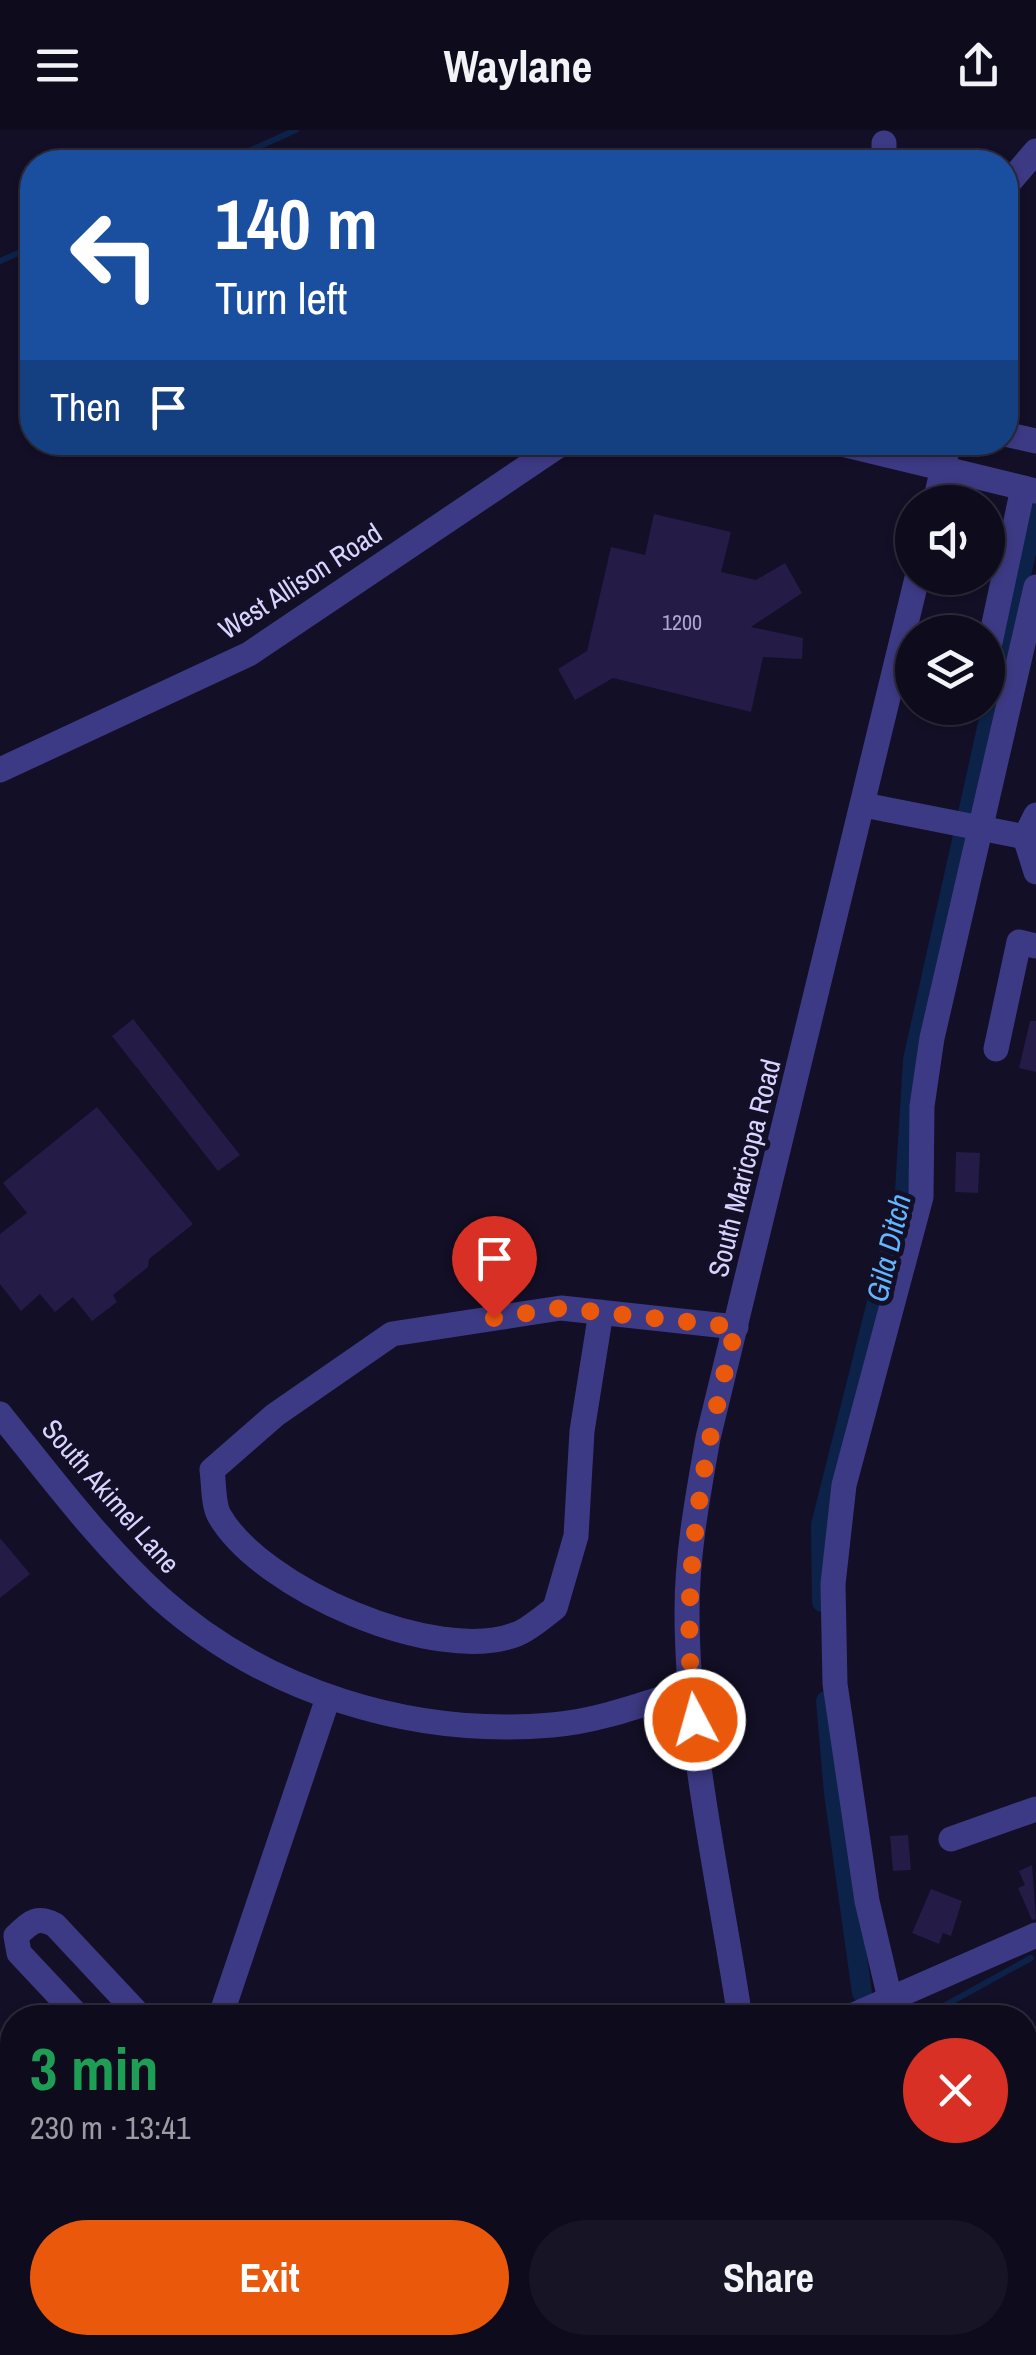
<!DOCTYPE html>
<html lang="en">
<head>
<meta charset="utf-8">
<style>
  body { margin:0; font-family:"Archivo Narrow",sans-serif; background:#171425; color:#f1f3f6; height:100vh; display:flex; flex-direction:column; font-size:38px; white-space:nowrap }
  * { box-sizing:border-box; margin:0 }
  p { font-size:32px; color:#9b9ba3 }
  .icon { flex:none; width:55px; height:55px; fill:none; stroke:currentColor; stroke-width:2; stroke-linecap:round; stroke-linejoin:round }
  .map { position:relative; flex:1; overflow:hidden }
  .panel { position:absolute; left:0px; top:1875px; width:1038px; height:350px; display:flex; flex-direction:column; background:#0e0b1c; border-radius:40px 40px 0 0; box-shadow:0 2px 8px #0004,0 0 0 2px #2e2b3b }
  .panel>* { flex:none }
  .hud { position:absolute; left:20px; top:20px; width:998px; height:305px; border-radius:40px; box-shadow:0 2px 8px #0004,0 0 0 2px #2e2b3b; background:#1a4fa0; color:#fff; overflow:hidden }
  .fabs { position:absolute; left:895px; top:355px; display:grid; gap:20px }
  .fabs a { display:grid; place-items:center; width:110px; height:110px; border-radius:50%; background:#0e0b1c; box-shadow:0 2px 8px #0004,0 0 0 2px #2e2b3b; font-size:50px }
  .pin { position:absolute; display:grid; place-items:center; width:85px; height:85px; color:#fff; margin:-102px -42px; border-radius:50% 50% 50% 0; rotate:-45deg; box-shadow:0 0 10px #0007 }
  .pin .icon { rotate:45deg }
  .me { position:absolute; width:110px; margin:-55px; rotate:354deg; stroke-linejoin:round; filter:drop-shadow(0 0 8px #0008) }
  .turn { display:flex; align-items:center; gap:35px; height:210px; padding:0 30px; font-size:45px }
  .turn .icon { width:130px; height:130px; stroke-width:2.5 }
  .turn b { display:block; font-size:70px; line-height:85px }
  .then { display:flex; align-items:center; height:95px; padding:0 30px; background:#0003; gap:20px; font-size:38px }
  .round { display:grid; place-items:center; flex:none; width:105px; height:105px; border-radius:52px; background:#171425 }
  .summary { display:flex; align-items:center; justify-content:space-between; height:170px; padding:0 30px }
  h1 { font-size:60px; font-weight:700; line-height:75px; color:#1e9e55 }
  .button { display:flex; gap:20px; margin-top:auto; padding:20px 30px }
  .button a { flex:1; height:115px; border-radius:60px; background:#ea580c; color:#fff; font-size:40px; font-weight:700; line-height:115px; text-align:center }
  .button a+a { background:#171425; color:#f1f3f6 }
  header { display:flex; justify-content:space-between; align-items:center; height:130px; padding:0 30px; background:#0e0b1c; font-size:45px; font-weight:700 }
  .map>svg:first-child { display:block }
</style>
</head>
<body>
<header><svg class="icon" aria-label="menu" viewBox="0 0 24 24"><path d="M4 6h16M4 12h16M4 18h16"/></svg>Waylane<svg class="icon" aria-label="share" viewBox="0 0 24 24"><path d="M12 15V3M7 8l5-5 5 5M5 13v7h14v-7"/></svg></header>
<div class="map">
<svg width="1036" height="2225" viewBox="0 0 1036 2225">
  <rect width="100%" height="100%" fill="#130f26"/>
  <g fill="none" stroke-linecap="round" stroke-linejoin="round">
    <g stroke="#0c2248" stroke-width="6">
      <polyline points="224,32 296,0"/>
      <polyline points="0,131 32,117"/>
      <polyline points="922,1888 1031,1828"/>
    </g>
    <g stroke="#0c2248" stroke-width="20">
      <polyline points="822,1472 821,1395 905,1061 913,930 1036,378"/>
      <polyline points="826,1571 834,1663 862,1863"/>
      <polyline points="920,2212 922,2225"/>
    </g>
  </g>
  <g fill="#241b47">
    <polygon points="654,384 731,402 721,442 756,450 785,433 802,463 751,497 803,508 802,529 763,527 751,582 613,548 575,570 558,539 587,521 611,417 645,425"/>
    <polygon points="133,889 240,1025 218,1041 112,906"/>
    <polygon points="1030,891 1036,891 1036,942 1019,938"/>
    <polygon points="97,977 193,1094 149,1129 148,1137 113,1165 117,1172 92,1191 73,1167 55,1182 40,1164 21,1181 0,1154 0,1104 27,1083 3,1053"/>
    <polygon points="956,1022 980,1023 978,1063 955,1062"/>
    <polygon points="0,1408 30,1444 0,1468"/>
    <polygon points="908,1705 911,1740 893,1741 890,1706"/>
    <polygon points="1032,1735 1036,1789 1032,1790 1018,1758 1025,1755 1019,1741"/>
    <polygon points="931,1759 962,1771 951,1806 943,1803 939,1814 912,1803"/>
  </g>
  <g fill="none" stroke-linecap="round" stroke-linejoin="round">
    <g stroke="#3d3a85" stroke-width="25">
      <polyline points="884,32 884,13"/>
      <polyline points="1005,57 1036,21"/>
      <polyline points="1005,304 1036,311"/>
      <polyline points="834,312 1036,361"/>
      <polyline points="935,372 949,312"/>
      <polyline points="988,522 1023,358"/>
      <polyline points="0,640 249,524 564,312"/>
      <polyline points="864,675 1025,707"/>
      <polyline points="1036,685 1025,707 1036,742"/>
      <polyline points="996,919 1019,812 1036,816"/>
      <path d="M601,1182L582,1301L576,1406L555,1478C544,1486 530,1499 517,1504C437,1536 260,1458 219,1385C213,1374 214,1353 212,1340L275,1285L392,1204L561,1178L736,1197"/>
      <path d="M0,1284C50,1346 100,1413 159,1467C265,1562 411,1607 552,1595C600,1591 646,1573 691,1559"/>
      <polyline points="951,1709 1036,1679"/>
      <polyline points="890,1869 867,1771 835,1554 833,1454 844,1355 921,1067 922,976 932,908 1036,457"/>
      <path d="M80,1888L19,1823L16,1806C30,1793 36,1785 55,1795L142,1888"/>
      <polyline points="220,1888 328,1568"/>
      <path d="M740,1888C720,1754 687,1616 687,1481C687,1423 698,1365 708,1308L917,448"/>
      <polyline points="847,1888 1036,1805"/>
    </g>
    <g stroke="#ff4fa3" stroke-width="30">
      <polyline points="0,2020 12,2033"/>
      <polyline points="0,2140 12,2154"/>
      <polyline points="65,2212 76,2225"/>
      <polyline points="189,2212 201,2225"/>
    </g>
  </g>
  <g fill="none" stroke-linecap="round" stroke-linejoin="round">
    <path stroke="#ea580c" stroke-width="18" stroke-dasharray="0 32.4" d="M494,1188L561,1178L736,1197C702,1329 678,1454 695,1590"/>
  </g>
  <g text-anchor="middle" stroke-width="10" stroke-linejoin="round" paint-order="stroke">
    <g font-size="22" fill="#aca6d1">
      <text x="682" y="500">1200</text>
    </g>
    <g font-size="28" fill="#d9d4ff" stroke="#130f26">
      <text transform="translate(300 451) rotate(-33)" y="10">West Allison Road</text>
      <text transform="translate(744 1038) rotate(-76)" y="10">South Maricopa Road</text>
      <text transform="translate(111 1366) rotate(49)" y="10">South Akimel Lane</text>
    </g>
    <g font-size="30" font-style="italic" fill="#62b6ff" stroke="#130f26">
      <text transform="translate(889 1118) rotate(-77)" y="10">Gila Ditch</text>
    </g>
  </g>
</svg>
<div class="fabs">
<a><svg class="icon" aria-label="sound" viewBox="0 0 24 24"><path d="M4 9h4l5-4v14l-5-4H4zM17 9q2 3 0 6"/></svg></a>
<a><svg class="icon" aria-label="layers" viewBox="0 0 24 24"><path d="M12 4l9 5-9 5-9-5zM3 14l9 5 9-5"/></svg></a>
</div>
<div class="pin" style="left:494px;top:1188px;background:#d93025"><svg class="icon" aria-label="arrive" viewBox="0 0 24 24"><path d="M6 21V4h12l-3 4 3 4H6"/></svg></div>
<svg class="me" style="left:695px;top:1590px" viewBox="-20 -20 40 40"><circle r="17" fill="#ea580c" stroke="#fff" stroke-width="3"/><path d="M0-11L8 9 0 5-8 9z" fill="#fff"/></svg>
<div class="hud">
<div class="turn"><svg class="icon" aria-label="left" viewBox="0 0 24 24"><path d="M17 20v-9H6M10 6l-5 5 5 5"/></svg><div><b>140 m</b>Turn left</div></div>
<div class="then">Then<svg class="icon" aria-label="arrive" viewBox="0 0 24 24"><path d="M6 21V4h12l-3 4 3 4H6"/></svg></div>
</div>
<section class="panel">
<div class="summary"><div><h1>3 min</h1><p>230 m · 13:41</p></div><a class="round" style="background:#d93025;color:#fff"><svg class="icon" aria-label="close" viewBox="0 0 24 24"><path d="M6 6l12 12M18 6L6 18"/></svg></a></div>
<div class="button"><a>Exit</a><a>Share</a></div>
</section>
</div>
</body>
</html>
